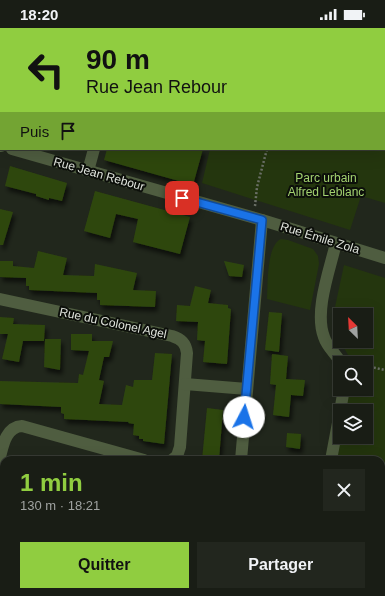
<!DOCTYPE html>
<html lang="fr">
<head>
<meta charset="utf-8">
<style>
  body { margin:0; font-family:Arial,sans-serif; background:#22261e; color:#f1f3f6; height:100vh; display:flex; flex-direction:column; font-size:15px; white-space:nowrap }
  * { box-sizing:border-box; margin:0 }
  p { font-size:13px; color:#9fa2a0 }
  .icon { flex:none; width:22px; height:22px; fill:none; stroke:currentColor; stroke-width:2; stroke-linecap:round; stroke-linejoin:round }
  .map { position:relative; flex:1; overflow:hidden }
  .panel { position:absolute; left:0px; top:428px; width:385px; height:140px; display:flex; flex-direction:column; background:#191d15; border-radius:12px 12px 0 0; box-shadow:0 4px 16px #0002,0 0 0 1px #373b34 }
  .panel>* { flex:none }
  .banner { position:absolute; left:0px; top:0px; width:385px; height:122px; box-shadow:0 4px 16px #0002,0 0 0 1px #373b34; background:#90cd40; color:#111; overflow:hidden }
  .needle { width:26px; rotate:336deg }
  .buttons { position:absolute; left:333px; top:280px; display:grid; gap:8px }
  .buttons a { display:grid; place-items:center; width:40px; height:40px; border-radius:0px; background:#191d15; box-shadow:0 4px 16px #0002,0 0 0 1px #373b34; font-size:20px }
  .pin { position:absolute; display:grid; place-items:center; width:34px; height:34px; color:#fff; margin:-17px; border-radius:8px; box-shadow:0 2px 6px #0006 }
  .me { position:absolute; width:44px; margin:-22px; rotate:5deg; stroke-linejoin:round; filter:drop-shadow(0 0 3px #0008) }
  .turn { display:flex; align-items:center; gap:14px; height:84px; padding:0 20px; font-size:18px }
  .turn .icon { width:52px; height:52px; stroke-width:2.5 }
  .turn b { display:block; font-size:28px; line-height:34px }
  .then { display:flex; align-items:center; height:38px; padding:0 20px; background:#0003; gap:8px; font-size:15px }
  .round { display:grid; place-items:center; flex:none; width:42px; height:42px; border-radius:0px; background:#22261e }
  .summary { display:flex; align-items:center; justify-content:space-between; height:68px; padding:0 20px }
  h1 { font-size:24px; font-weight:700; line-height:30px; color:#90cd40 }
  .primary-button { display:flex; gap:8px; margin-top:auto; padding:8px 20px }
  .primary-button a { flex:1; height:46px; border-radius:0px; background:#90cd40; color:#111; font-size:16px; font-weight:700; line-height:46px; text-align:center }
  .primary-button a+a { background:#22261e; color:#f1f3f6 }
  .status { display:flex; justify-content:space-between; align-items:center; height:28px; padding:0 20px; background:#191d15; direction:ltr }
  .status svg { height:11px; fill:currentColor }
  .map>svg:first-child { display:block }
</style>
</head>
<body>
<div class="status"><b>18:20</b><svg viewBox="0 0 49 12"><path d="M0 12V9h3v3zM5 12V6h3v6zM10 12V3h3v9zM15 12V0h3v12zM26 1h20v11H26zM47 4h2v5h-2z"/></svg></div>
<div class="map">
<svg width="385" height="568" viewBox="0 0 385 568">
  <defs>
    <filter id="shadow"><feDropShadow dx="2.5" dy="4.5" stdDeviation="2" flood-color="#0009"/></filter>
  </defs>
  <rect width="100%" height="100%" fill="#21271c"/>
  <g fill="#24360e" fill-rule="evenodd">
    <polygon points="238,0 385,0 385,175 361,168 350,202 202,155 210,121 384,121 384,1 238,1"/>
    <path d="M281,211L288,212L313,221L318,228L319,236L310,282L267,271C268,257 266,218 281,211Z"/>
    <path d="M344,237L385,250V568H319V564H381V432H337L341,409H366V383H346L350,361H366V335H353L333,302L332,293ZM340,287H366V313H340Z"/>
  </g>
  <g fill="#2e460e" filter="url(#shadow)">
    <polygon points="107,121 203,121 193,157 104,132"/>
    <polygon points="10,138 67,155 62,173 49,170 49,172 36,168 36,166 5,158"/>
    <polygon points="95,163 190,189 180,226 133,214 138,191 116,186 110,210 84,203"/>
    <polygon points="0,181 13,184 3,217 0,217"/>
    <polygon points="38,223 67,230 63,247 94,248 95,236 137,245 133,262 156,263 155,279 100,277 100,272 97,272 97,265 29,262 29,258 26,258 26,250 0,249 0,233 13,233 13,238 34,240"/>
    <polygon points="224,233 244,237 242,249 229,248"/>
    <polygon points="195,258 211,262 208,275 228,277 228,280 231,281 227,336 203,334 205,313 197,312 198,294 176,293 177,277 190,278"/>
    <polygon points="269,284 282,285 279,324 265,322"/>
    <polygon points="0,289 14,290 13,296 45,297 44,313 23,313 19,334 2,331 8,306 0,306"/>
    <polygon points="71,306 92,306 92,313 113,313 109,329 104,329 99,352 104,353 99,376 122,377 126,357 133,359 134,352 152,352 155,325 172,326 164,416 143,413 143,411 139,411 139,408 133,407 134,396 128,395 129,394 64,391 64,386 61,385 61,379 0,376 0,353 78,355 79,346 83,347 89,323 71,322"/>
    <polygon points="45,311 61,311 60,342 44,339"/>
    <polygon points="272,326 288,328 286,351 305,352 303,368 291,367 289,389 273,387 276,357 270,356"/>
    <polygon points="207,380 223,382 219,432 202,432"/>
    <polygon points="287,405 301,406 300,421 286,419"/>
  </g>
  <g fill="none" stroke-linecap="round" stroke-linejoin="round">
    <g stroke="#6b7067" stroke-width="2.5" stroke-dasharray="2 2" stroke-linecap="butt">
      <polyline points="300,1 301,0"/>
      <polyline points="255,178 257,159 267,121"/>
      <polyline points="366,338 385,342"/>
      <polyline points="299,568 300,566 312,568"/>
      <polyline points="314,568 315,564"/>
    </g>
    <g stroke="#4f5d40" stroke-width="12">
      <polyline points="81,0 84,1"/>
      <polyline points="128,1 128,0"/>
      <polyline points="0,118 1,118"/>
      <polyline points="12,121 262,192 385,230"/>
      <polyline points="88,143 94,121"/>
      <path d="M336,215C330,241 314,283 324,309C327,319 336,326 341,335"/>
      <path d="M0,271L172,308C181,311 186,315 187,325L180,419L177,428L172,432"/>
      <polyline points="185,356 247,361"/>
      <polyline points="340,383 344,361"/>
      <path d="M0,429C3,417 6,399 22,398L144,432"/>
      <polyline points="241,432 262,192"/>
      <polyline points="331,432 340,384"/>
      <polyline points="0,507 4,508"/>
      <polyline points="220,564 235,568"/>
      <polyline points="78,568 79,564"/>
    </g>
  </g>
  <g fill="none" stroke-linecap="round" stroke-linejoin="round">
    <g stroke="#114b97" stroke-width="10">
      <polyline id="route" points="182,170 262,192 244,389"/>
    </g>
    <use href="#route" stroke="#1a73e8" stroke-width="7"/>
  </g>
  <g text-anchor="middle" stroke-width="4" stroke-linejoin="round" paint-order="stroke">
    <g font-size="12" fill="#e0e4dd" stroke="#0c0f0a">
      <text transform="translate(99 146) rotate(16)" y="4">Rue Jean Rebour</text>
      <text transform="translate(320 210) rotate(17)" y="4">Rue Émile Zola</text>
      <text transform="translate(113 295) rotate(12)" y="4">Rue du Colonel Agel</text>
    </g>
    <g font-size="12" fill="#a3d270" stroke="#0c0f0a">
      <text x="326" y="154">Parc urbain<tspan x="326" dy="14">Alfred Leblanc</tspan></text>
    </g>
  </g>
</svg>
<div class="buttons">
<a><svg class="needle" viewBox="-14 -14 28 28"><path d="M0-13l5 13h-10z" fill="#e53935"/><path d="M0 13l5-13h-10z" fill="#9fa2a0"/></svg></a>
<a><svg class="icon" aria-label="search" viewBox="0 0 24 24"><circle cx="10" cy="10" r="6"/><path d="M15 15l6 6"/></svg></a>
<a><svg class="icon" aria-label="layers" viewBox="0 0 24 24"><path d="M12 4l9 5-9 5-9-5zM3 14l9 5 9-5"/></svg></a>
</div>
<div class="pin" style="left:182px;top:170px;background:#d93025"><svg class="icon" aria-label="arrive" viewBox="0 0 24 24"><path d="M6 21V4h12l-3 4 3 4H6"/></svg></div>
<svg class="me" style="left:244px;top:389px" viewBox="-20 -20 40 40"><circle r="19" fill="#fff"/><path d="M0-13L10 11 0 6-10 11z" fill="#1a73e8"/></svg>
<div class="banner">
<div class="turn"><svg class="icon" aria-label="left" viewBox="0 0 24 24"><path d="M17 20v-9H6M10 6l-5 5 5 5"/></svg><div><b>90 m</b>Rue Jean Rebour</div></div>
<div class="then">Puis<svg class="icon" aria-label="arrive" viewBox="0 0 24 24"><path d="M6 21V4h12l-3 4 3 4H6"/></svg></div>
</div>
<section class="panel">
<div class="summary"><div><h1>1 min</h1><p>130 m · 18:21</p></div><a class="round"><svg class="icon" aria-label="close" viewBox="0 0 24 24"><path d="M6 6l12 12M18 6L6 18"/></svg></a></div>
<div class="primary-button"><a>Quitter</a><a>Partager</a></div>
</section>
</div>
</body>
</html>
